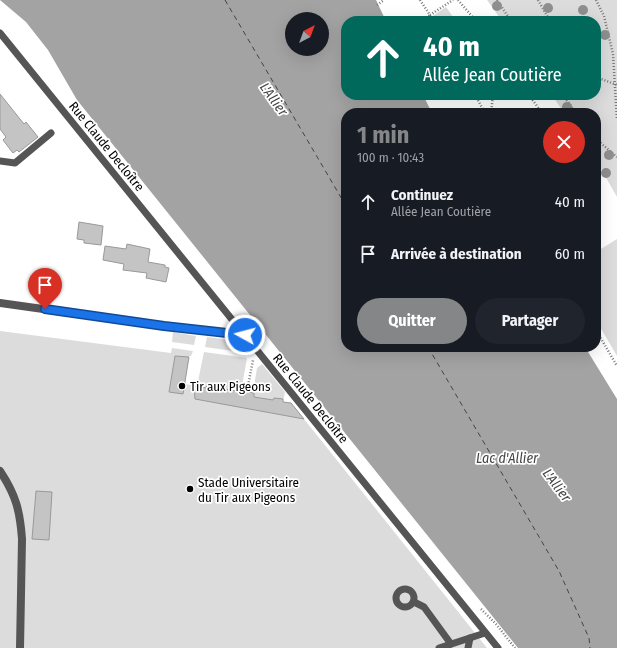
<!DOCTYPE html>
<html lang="fr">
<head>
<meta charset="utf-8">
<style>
  body { margin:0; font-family:"Fira Sans Condensed",sans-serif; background:#20242c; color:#f1f3f6; height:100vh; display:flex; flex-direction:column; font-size:15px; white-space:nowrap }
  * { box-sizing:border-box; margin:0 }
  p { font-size:13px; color:#9ea1a6 }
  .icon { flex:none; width:22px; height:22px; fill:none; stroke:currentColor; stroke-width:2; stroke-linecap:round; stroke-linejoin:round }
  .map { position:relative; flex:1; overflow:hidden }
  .details { position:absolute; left:341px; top:108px; width:260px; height:244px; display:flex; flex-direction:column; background:#171b24; border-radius:16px; box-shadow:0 4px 16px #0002 }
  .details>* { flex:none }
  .hud { position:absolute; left:341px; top:16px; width:260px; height:84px; border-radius:16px; box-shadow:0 4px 16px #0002; background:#00695c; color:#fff; overflow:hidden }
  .needle { width:26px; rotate:41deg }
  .fabs { position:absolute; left:285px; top:12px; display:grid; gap:8px }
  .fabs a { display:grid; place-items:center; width:44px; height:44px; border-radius:50%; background:#171b24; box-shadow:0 4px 16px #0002; font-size:20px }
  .pin { position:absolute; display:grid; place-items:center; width:34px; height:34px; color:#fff; margin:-41px -17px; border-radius:50% 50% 50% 0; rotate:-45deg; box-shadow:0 0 4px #0007 }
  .pin .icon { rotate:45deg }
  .me { position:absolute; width:44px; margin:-22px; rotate:277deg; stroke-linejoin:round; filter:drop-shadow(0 0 3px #0008) }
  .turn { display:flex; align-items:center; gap:14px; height:84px; padding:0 16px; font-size:18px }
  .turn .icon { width:52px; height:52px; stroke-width:2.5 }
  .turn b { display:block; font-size:28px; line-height:34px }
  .round { display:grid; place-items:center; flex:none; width:42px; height:42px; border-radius:21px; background:#20242c }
  .overview { display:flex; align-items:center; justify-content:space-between; height:68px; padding:0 16px }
  h1 { font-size:24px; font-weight:700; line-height:30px; color:#858687 }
  .action { display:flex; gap:8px; margin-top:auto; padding:8px 16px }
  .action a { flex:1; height:46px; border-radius:24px; background:#858687; color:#fff; font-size:16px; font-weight:700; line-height:46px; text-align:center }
  .action a+a { background:#20242c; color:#f1f3f6 }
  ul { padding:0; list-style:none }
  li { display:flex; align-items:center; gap:12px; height:52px; padding:0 16px }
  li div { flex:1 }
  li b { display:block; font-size:15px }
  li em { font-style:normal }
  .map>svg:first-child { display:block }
</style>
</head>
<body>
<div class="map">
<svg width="617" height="648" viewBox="0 0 617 648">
  <rect width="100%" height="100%" fill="#fff"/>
  <g fill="#dcdcdc">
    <polygon points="487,0 617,0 617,197 596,160 596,113 564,113 552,95 596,95 596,21 502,21"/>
    <polygon points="446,7 456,21 428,21 427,20"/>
    <polygon points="617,239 617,356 596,320 596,252"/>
    <polygon points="0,331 171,353 172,348 193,351 191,356 189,356 185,384 197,386 204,352 247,358 242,386 230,384 229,392 233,390 237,391 237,389 253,392 257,368 262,364 285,392 283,402 289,403 296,409 487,648 0,648"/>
    <polygon points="173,332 196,336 194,345 172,342"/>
    <polygon points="207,337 239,341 247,353 205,347"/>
  </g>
  <path fill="#a3a3a3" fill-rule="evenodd" d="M0,0H376L386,21H346V95H423L432,113H346V347H585L617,399V648H518L77,100L48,50L26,22ZM292,19H322V49H292Z"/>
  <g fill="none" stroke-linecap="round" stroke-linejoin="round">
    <g stroke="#444" stroke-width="1" stroke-dasharray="5 4" stroke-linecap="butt">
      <polyline points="225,0 346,206"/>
      <polyline points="428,347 559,571 589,638 590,648"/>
    </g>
  </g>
  <g fill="#c4c4c4" stroke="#999">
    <polygon points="0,94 24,124 26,122 38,137 19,152 17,150 13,153 3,140 6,137 0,129"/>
    <polygon points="79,222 103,226 101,245 84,243 84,240 77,239"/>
    <polygon points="127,244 150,249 148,262 165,265 165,267 169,268 166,282 146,278 147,273 123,270 124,264 103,260 105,246 126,249"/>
    <polygon points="175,356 189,357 183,394 169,392"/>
    <polygon points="207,385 216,387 216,388 237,391 237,389 254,393 254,397 273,400 274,398 283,399 283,402 291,403 304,419 195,399 194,386 206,388"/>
    <polygon points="36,491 52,492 49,540 32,539"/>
  </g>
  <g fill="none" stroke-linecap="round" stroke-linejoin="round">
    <g stroke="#777" stroke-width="2.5" stroke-dasharray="1 2" stroke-linecap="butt">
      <polyline points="420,0 430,15 453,0"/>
      <polyline points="458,0 476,21"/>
      <polyline points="497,0 511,21"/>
      <polyline points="538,0 550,21"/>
      <polyline points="596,0 604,16 613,54 617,120"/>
      <polyline points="377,5 384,0"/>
      <polyline points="421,21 430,15"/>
      <polyline points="596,77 617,85"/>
      <polyline points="475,95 485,113"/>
      <polyline points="529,95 542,113"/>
      <polyline points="563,95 576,113"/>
      <polyline points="491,113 493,95"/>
      <polyline points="596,139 617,157"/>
      <polyline points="596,330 617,366"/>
      <polyline points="247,391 253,360"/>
      <polyline points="481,609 496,624 515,648"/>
    </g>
    <g stroke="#555" stroke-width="7">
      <polyline points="0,33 498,648"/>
      <polyline points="0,161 15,163 51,133"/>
      <polyline points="164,326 245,335"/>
      <circle cx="405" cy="598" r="9"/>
      <polyline points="414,602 424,607 451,644"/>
      <polyline points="439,648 485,633"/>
      <polyline points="468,648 470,638"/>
    </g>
    <g stroke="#555" stroke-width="8">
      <polyline points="0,303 164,326"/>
      <path d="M0,471C16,495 20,511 22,539L20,648"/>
    </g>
  </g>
  <g fill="#8f8f8f">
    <circle cx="497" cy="6" r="5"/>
    <circle cx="548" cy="8" r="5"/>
    <circle cx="583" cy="10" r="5"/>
    <circle cx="605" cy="35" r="5"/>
    <circle cx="567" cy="107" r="5"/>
    <circle cx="609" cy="155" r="5"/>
    <circle cx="606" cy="173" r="5"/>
  </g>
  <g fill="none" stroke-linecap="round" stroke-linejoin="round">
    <g stroke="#114b97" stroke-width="10">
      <polyline id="route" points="45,309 164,326 245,335"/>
    </g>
    <use href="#route" stroke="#1a73e8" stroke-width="7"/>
  </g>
  <g fill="#000" stroke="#fff" stroke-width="1.5">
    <circle cx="182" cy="386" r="4"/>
    <circle cx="190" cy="489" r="4"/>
  </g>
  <g text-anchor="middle" stroke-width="3.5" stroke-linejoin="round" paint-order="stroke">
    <g font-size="13" fill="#000" stroke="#fff">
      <text transform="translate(107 146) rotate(51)" y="5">Rue Claude Decloître</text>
      <text transform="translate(311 398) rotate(51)" y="5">Rue Claude Decloître</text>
    </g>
    <g font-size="13" fill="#000" stroke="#fff" text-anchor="start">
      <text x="190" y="391">Tir aux Pigeons</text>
      <text x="198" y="487">Stade Universitaire<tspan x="198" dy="15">du Tir aux Pigeons</tspan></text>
    </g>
    <g font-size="14" font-style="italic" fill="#444" stroke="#fff">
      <text transform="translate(274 99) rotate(54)" y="5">L'Allier</text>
      <text x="507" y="463">Lac d'Allier</text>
      <text transform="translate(557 485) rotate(53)" y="5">L'Allier</text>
    </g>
  </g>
</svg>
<div class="fabs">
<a><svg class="needle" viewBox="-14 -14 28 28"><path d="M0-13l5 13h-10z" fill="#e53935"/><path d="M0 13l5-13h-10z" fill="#9ea1a6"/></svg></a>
</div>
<div class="pin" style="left:45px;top:309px;background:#d93025"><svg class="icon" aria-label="arrive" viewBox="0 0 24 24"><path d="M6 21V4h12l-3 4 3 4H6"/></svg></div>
<svg class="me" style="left:245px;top:335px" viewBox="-20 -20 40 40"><circle r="17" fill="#1a73e8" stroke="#fff" stroke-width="3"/><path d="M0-11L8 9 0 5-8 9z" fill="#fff"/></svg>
<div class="hud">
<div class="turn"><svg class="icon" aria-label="ahead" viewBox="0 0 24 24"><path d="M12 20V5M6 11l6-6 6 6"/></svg><div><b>40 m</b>Allée Jean Coutière</div></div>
</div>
<section class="details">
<div class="overview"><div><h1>1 min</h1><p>100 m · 10:43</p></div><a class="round" style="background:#d93025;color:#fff"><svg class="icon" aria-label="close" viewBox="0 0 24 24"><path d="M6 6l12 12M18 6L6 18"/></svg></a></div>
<ul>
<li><svg class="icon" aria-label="ahead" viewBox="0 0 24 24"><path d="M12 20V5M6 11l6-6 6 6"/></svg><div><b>Continuez</b><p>Allée Jean Coutière</p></div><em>40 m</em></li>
<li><svg class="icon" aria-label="arrive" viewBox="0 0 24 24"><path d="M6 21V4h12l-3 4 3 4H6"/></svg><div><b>Arrivée à destination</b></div><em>60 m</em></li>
</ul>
<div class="action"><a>Quitter</a><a>Partager</a></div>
</section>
</div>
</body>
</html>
